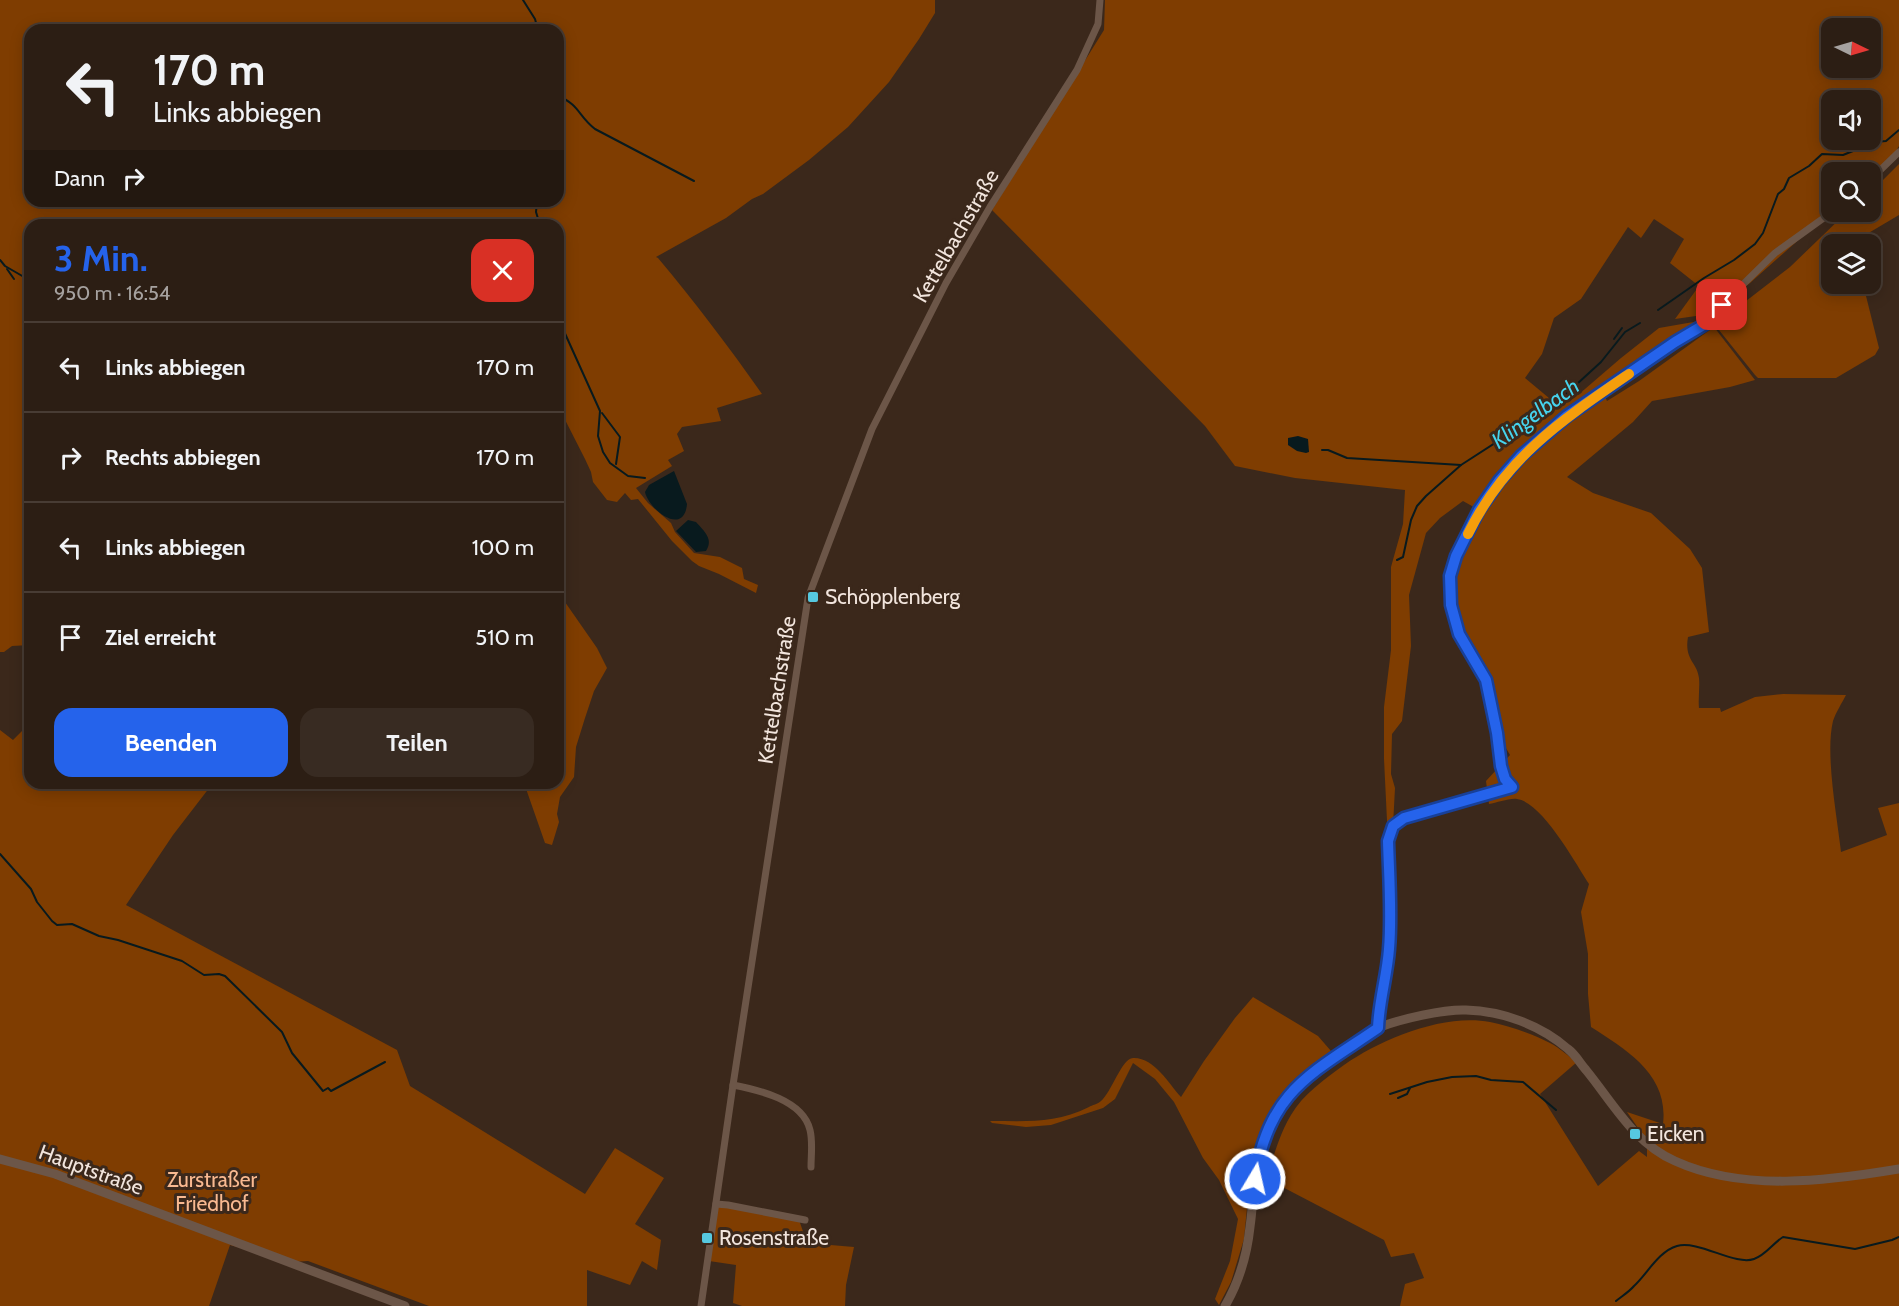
<!DOCTYPE html>
<html lang="de">
<head>
<meta charset="utf-8">
<style>
  body { margin:0; font-family:Cabin,sans-serif; background:#382b22; color:#f1f3f6; height:100vh; display:flex; flex-direction:column; font-size:22px; white-space:nowrap }
  * { box-sizing:border-box; margin:0 }
  p { font-size:20px; color:#a6a2a0 }
  .icon { flex:none; width:33px; height:33px; fill:none; stroke:currentColor; stroke-width:2; stroke-linecap:round; stroke-linejoin:round }
  .map { position:relative; flex:1; overflow:hidden }
  .sheet { position:absolute; left:24px; top:219px; width:540px; height:570px; display:flex; flex-direction:column; background:#2c1e14; border-radius:18px; box-shadow:0 3px 15px #0003,0 0 0 2px #483c34 }
  .sheet>* { flex:none }
  .guide { position:absolute; left:24px; top:24px; width:540px; height:183px; border-radius:18px; box-shadow:0 3px 15px #0003,0 0 0 2px #483c34; background:#2c1e14; color:#f1f3f6; overflow:hidden }
  .needle { width:39px; rotate:95deg }
  .tools { position:absolute; left:1821px; top:18px; display:grid; gap:12px }
  .tools a { display:grid; place-items:center; width:60px; height:60px; border-radius:12px; background:#2c1e14; box-shadow:0 3px 15px #0003,0 0 0 2px #483c34; font-size:30px }
  .pin { position:absolute; display:grid; place-items:center; width:51px; height:51px; color:#fff; margin:-26px; border-radius:12px; box-shadow:0 3px 9px #0006 }
  .me { position:absolute; width:66px; margin:-33px; rotate:9deg; stroke-linejoin:round; filter:drop-shadow(0 0 4px #0008) }
  .turn { display:flex; align-items:center; gap:21px; height:126px; padding:0 30px; font-size:27px }
  .turn .icon { width:78px; height:78px; stroke-width:2.5 }
  .turn b { display:block; font-size:42px; line-height:51px }
  .then { display:flex; align-items:center; height:57px; padding:0 30px; background:#0003; gap:12px; font-size:22px }
  .round { display:grid; place-items:center; flex:none; width:63px; height:63px; border-radius:18px; background:#382b22 }
  .overview { display:flex; align-items:center; justify-content:space-between; height:102px; padding:0 30px }
  h1 { font-size:36px; font-weight:700; line-height:45px; color:#2563eb }
  .primary-button { display:flex; gap:12px; margin-top:auto; padding:12px 30px }
  .primary-button a { flex:1; height:69px; border-radius:18px; background:#2563eb; color:#fff; font-size:24px; font-weight:700; line-height:69px; text-align:center }
  .primary-button a+a { background:#382b22; color:#f1f3f6 }
  ul { padding:0; list-style:none }
  li { display:flex; align-items:center; gap:18px; height:90px; padding:0 30px; border-top:2px solid #483c34 }
  li div { flex:1 }
  li b { display:block; font-size:22px }
  li em { font-style:normal }
  .map>svg:first-child { display:block }
</style>
</head>
<body>
<div class="map">
<svg width="1899" height="1306" viewBox="0 0 1899 1306">
  <rect width="100%" height="100%" fill="#3b281b"/>
  <g fill="#7f3d01" fill-rule="evenodd">
    <path d="M0,0H935V13L919,39L889,82L848,127L809,160L763,194L752,199L726,218L656,257L658,258C695,302 729,347 762,394L717,408L721,421L682,427L677,434L684,451L668,460L672,466L636,488L648,503L671,523L675,532L694,553L720,557L742,568L744,579L758,585L756,593L719,574L699,566L692,561L672,541L638,499L631,500L625,493L617,502L607,500L593,482L591,472L585,459L558,406V225H30V645L12,646L4,652H0ZM30,30H558V201H30Z"/>
    <path d="M1105,0H1899V146L1896,151L1871,176L1870,172H1832L1831,211L1750,283L1710,314L1675,319L1699,286L1670,263L1684,239L1654,219L1641,238L1628,227L1581,299L1554,318L1542,354L1525,378L1549,398L1578,395L1621,358L1659,328L1699,321L1602,390L1607,401L1639,381L1714,327L1755,380L1730,387L1652,401L1633,422L1567,477L1593,493L1651,513L1690,549L1702,568L1709,632L1688,637C1684,660 1697,662 1699,678C1700,688 1698,698 1699,708H1720L1721,712L1755,697L1783,694L1846,695C1842,703 1836,712 1833,721C1825,754 1837,816 1841,852L1887,835L1878,808L1899,803V1306H1400L1405,1284L1424,1278L1414,1253L1391,1257L1384,1240L1267,1179C1273,1158 1279,1135 1291,1115C1303,1094 1325,1079 1344,1065C1381,1039 1444,1013 1490,1022C1510,1026 1532,1034 1550,1043C1560,1048 1568,1056 1577,1062L1540,1094L1598,1186L1639,1151L1647,1157V1141L1627,1112L1663,1124C1669,1075 1627,1050 1591,1027L1588,994V954L1581,912L1589,884C1576,864 1542,802 1517,799C1509,798 1497,803 1489,804L1486,781L1510,755L1497,733L1486,680L1459,634L1450,576L1479,510L1463,501L1440,518L1426,533L1409,595L1411,646L1402,721L1392,734L1391,774L1395,788L1393,826L1388,841L1384,759V707L1391,650V567L1403,524L1405,490L1295,478L1235,466L1205,426L992,210L1104,30ZM1832,28H1870V68H1832ZM1832,100H1870V140H1832Z"/>
    <polygon points="1899,164 1899,215 1850,244 1832,244 1832,284 1863,284 1879,348 1875,355 1836,378 1758,378 1755,375 1715,325 1790,267 1847,212 1870,212 1871,192"/>
    <polygon points="558,592 597,648 607,668 594,691 585,718 576,747 574,777 560,797 557,814 559,822 552,845 545,843 524,783 558,783"/>
    <polygon points="30,723 30,783 213,783 173,835 126,905 397,1050 410,1086 585,1194 615,1148 664,1178 635,1224 661,1240 657,1270 642,1261 630,1285 587,1270 587,1306 429,1306 308,1261 292,1262 230,1245 209,1306 0,1306 0,730 13,740"/>
    <path d="M1253,997L1318,1036L1331,1051C1286,1085 1266,1107 1251,1161L1248,1163L1245,1194L1247,1208L1244,1239L1231,1282L1219,1305L1215,1299L1230,1261L1238,1219L1219,1180L1203,1158L1174,1102L1155,1079L1133,1063L1115,1099L1103,1108L1051,1125L1026,1127L992,1123L990,1121C1026,1121 1055,1124 1089,1107C1092,1105 1098,1104 1101,1101C1111,1093 1122,1058 1133,1058C1154,1057 1169,1084 1181,1097L1204,1061L1235,1018Z"/>
    <polygon points="716,1204 798,1217 807,1243 854,1247 846,1285 845,1306 742,1306 733,1303 736,1265 709,1261"/>
  </g>
  <g fill="#081a1e">
    <polygon points="1298,436 1308,439 1309,452 1306,453 1297,451 1288,445 1288,438"/>
    <path d="M674,471L687,504C684,537 649,510 645,492L649,485Z"/>
    <path d="M688,520L696,522C704,531 714,539 706,551L696,552L676,531Z"/>
  </g>
  <g fill="none" stroke-linecap="round" stroke-linejoin="round">
    <g stroke="#081a1e" stroke-width="2">
      <polyline points="523,0 535,19 538,30"/>
      <path d="M558,96C580,105 578,116 595,129L694,181"/>
      <polyline points="537,201 536,212 540,225"/>
      <polyline points="0,260 5,266 24,277"/>
      <polyline points="7,269 14,279"/>
      <polyline points="1658,310 1704,278 1734,260 1755,244 1763,233 1778,194 1784,189 1789,178 1809,166 1822,154 1843,155 1858,149 1862,151 1866,151 1874,142 1886,141 1899,130"/>
      <polyline points="558,318 600,411 598,436 603,452 610,463 628,476 645,478"/>
      <polyline points="1614,339 1622,328"/>
      <polyline points="1562,394 1568,387"/>
      <polyline points="602,413 620,437 616,464"/>
      <polyline points="1322,450 1328,450 1347,458 1461,465"/>
      <polyline points="1397,560 1403,557 1411,520 1417,506 1426,496 1461,465 1554,405 1601,362 1625,332 1640,323"/>
      <polyline points="0,854 31,889 37,902 52,921 57,925 72,924 99,936 118,940 182,961 204,975 219,974 225,976 282,1032 292,1053 323,1091 328,1088 331,1091 385,1062"/>
      <polyline points="1390,1094 1427,1082 1452,1077 1476,1076 1491,1080 1523,1082 1556,1110"/>
      <polyline points="1398,1098 1407,1094 1410,1088"/>
      <path d="M1616,1301C1622,1296 1629,1292 1634,1286C1647,1274 1659,1251 1677,1246C1699,1240 1735,1266 1754,1259C1766,1255 1772,1244 1783,1237L1855,1249L1892,1240L1899,1237"/>
    </g>
    <g stroke="#6c5648" stroke-width="7">
      <polyline points="1870,180 1899,152"/>
      <path d="M1378,1028C1379,1001 1387,976 1389,949C1392,913 1389,876 1388,841L1393,826L1404,818L1512,787L1505,779L1501,766L1497,733L1486,680L1459,634L1451,605L1450,576L1457,556L1479,510L1499,481L1521,456L1567,416L1675,342L1711,320L1722,305L1775,253L1832,212"/>
      <path d="M733,1085C759,1090 803,1100 810,1130C813,1142 811,1155 811,1167"/>
      <polyline points="716,1204 728,1205 805,1220"/>
      <polyline points="701,1306 733,1085 808,598 872,429 946,283 990,207 1077,70 1098,24 1100,0"/>
    </g>
    <g stroke="#6c5648" stroke-width="9">
      <polyline points="0,1159 55,1174 405,1306"/>
      <path d="M1225,1306C1239,1282 1247,1255 1250,1227C1255,1191 1253,1151 1272,1119C1290,1089 1315,1068 1345,1049C1356,1042 1368,1032 1380,1027C1401,1019 1444,1009 1466,1010C1502,1011 1541,1025 1568,1049C1575,1054 1580,1063 1586,1070C1613,1103 1634,1143 1675,1161C1743,1192 1828,1181 1899,1169"/>
    </g>
  </g>
  <g fill="none" stroke-linecap="round" stroke-linejoin="round">
    <g stroke="#184099" stroke-width="15">
      <path id="route" d="M1255,1179C1268,1091 1311,1074 1378,1028C1379,1001 1387,976 1389,949C1392,914 1389,876 1388,841L1393,826L1404,818L1512,787L1505,779L1501,766L1497,733L1486,680L1459,634L1451,605L1450,576L1456,556L1479,510L1499,481L1521,456L1567,416L1675,342L1712,320L1722,305"/>
    </g>
    <use href="#route" stroke="#2563eb" stroke-width="10"/>
    <path stroke="#f59e0b" stroke-width="10" d="M1468,534C1505,458 1562,420 1629,374"/>
  </g>
  <g fill="#56c9e0" stroke="#3b281b" stroke-width="2">
    <rect x="807" y="591" width="12" height="12" rx="3"/>
    <rect x="1629" y="1128" width="12" height="12" rx="3"/>
    <rect x="701" y="1232" width="12" height="12" rx="3"/>
  </g>
  <g text-anchor="middle" stroke-width="6" stroke-linejoin="round" paint-order="stroke">
    <g font-size="21" fill="#f2e5dd" stroke="#3b281b">
      <text transform="translate(956 236) rotate(-60)" y="7">Kettelbachstraße</text>
      <text transform="translate(777 690) rotate(-81)" y="7">Kettelbachstraße</text>
      <text transform="translate(91 1170) rotate(20)" y="7">Hauptstraße</text>
    </g>
    <g font-size="21" fill="#f2e5dd" stroke="#3b281b" text-anchor="start">
      <text x="825" y="604">Schöpplenberg</text>
      <text x="1647" y="1141">Eicken</text>
      <text x="719" y="1245">Rosenstraße</text>
    </g>
    <g font-size="21" fill="#f9b990" stroke="#3b281b">
      <text x="212" y="1187">Zurstraßer<tspan x="212" dy="24">Friedhof</tspan></text>
    </g>
    <g font-size="22" font-style="italic" fill="#46d4ee" stroke="#3b281b">
      <text transform="translate(1535 413) rotate(-36)" y="8">Klingelbach</text>
    </g>
  </g>
</svg>
<div class="tools">
<a><svg class="needle" viewBox="-14 -14 28 28"><path d="M0-13l5 13h-10z" fill="#e53935"/><path d="M0 13l5-13h-10z" fill="#a6a2a0"/></svg></a>
<a><svg class="icon" aria-label="sound" viewBox="0 0 24 24"><path d="M4 9h4l5-4v14l-5-4H4zM17 9q2 3 0 6"/></svg></a>
<a><svg class="icon" aria-label="search" viewBox="0 0 24 24"><circle cx="10" cy="10" r="6"/><path d="M15 15l6 6"/></svg></a>
<a><svg class="icon" aria-label="layers" viewBox="0 0 24 24"><path d="M12 4l9 5-9 5-9-5zM3 14l9 5 9-5"/></svg></a>
</div>
<div class="pin" style="left:1722px;top:305px;background:#d93025"><svg class="icon" aria-label="arrive" viewBox="0 0 24 24"><path d="M6 21V4h12l-3 4 3 4H6"/></svg></div>
<svg class="me" style="left:1255px;top:1179px" viewBox="-20 -20 40 40"><circle r="17" fill="#2563eb" stroke="#fff" stroke-width="3"/><path d="M0-11L8 9 0 5-8 9z" fill="#fff"/></svg>
<div class="guide">
<div class="turn"><svg class="icon" aria-label="left" viewBox="0 0 24 24"><path d="M17 20v-9H6M10 6l-5 5 5 5"/></svg><div><b>170 m</b>Links abbiegen</div></div>
<div class="then">Dann<svg class="icon" aria-label="right" viewBox="0 0 24 24"><path d="M7 20v-9h11M14 6l5 5-5 5"/></svg></div>
</div>
<section class="sheet">
<div class="overview"><div><h1>3 Min.</h1><p>950 m · 16:54</p></div><a class="round" style="background:#d93025;color:#fff"><svg class="icon" aria-label="close" viewBox="0 0 24 24"><path d="M6 6l12 12M18 6L6 18"/></svg></a></div>
<ul>
<li><svg class="icon" aria-label="left" viewBox="0 0 24 24"><path d="M17 20v-9H6M10 6l-5 5 5 5"/></svg><div><b>Links abbiegen</b></div><em>170 m</em></li>
<li><svg class="icon" aria-label="right" viewBox="0 0 24 24"><path d="M7 20v-9h11M14 6l5 5-5 5"/></svg><div><b>Rechts abbiegen</b></div><em>170 m</em></li>
<li><svg class="icon" aria-label="left" viewBox="0 0 24 24"><path d="M17 20v-9H6M10 6l-5 5 5 5"/></svg><div><b>Links abbiegen</b></div><em>100 m</em></li>
<li><svg class="icon" aria-label="arrive" viewBox="0 0 24 24"><path d="M6 21V4h12l-3 4 3 4H6"/></svg><div><b>Ziel erreicht</b></div><em>510 m</em></li>
</ul>
<div class="primary-button"><a>Beenden</a><a>Teilen</a></div>
</section>
</div>
</body>
</html>
